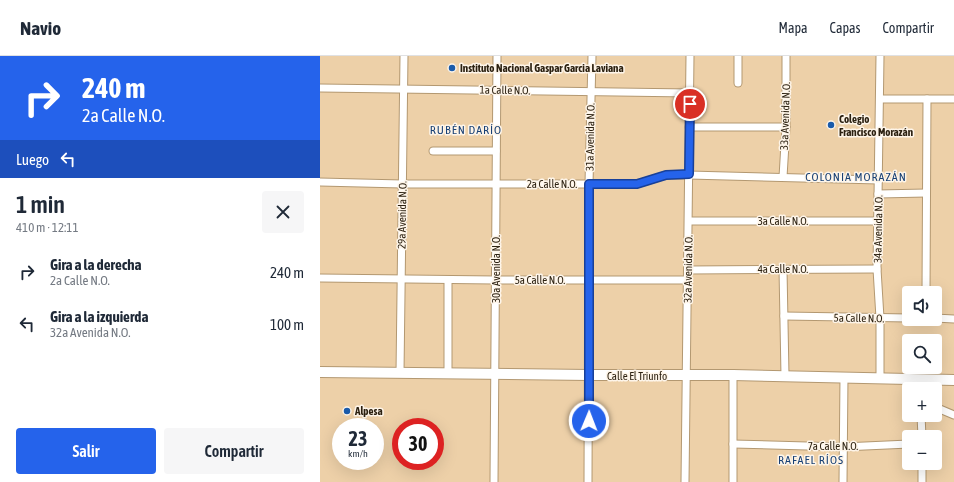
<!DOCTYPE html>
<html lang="es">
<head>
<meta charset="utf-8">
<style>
  body { margin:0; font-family:"Asap Condensed",sans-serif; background:#f6f6f7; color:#1f2937; height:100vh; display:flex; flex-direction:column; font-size:15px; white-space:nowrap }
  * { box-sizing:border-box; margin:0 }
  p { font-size:13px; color:#747a83 }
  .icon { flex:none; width:22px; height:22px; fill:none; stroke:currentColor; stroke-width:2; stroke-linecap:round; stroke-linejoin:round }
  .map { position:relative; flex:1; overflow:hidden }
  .panel { display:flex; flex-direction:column; background:#fff; width:320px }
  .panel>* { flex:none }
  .hud { background:#2563eb; color:#fff; overflow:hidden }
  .buttons { position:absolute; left:582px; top:230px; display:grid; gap:8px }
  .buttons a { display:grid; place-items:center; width:40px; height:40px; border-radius:4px; background:#fff; box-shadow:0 4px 16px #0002; font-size:20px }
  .speed { position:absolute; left:12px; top:362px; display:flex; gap:8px; font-size:20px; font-weight:700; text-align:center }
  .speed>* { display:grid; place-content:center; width:52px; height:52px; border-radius:50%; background:#fff; box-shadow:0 4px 16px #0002; line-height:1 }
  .speed small { font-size:10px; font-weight:400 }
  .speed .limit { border:6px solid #d22; background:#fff; color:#111 }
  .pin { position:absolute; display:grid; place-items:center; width:34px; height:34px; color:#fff; margin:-17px; border:2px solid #fff; border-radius:50%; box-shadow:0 1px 4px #0007 }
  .me { position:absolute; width:44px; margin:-22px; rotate:1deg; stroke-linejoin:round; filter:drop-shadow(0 0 3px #0008) }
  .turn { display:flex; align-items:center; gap:14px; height:84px; padding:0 16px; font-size:18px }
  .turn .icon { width:52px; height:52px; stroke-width:2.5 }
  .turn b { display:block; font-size:28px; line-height:34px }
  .then { display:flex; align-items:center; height:38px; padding:0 16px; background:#0003; gap:8px; font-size:15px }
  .round { display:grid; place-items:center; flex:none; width:42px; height:42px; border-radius:4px; background:#f6f6f7 }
  .summary { display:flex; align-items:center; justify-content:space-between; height:68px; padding:0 16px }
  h1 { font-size:24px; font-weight:600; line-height:30px }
  .action { display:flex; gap:8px; margin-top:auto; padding:8px 16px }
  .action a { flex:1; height:46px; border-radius:4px; background:#2563eb; color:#fff; font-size:16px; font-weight:600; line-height:46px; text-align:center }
  .action a+a { background:#f6f6f7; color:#1f2937 }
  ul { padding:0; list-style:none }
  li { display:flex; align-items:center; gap:12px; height:52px; padding:0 16px }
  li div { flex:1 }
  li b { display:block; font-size:15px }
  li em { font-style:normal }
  header { display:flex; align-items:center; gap:24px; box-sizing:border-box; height:56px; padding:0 20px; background:#fff; border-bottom:1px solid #e0e1e3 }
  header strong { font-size:19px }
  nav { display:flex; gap:22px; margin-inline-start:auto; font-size:14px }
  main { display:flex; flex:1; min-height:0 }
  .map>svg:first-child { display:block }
</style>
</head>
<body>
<header>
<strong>Navio</strong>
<nav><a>Mapa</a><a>Capas</a><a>Compartir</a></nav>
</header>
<main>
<section class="panel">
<div class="hud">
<div class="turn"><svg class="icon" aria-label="right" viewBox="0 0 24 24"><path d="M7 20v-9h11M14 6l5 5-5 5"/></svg><div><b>240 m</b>2a Calle N.O.</div></div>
<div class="then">Luego<svg class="icon" aria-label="left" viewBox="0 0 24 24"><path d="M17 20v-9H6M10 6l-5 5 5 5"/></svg></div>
</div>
<div class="summary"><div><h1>1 min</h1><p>410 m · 12:11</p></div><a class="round"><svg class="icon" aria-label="close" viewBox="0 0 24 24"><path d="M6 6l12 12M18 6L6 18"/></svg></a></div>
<ul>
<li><svg class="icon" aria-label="right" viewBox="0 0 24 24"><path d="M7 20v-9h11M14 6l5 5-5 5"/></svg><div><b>Gira a la derecha</b><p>2a Calle N.O.</p></div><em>240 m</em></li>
<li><svg class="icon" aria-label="left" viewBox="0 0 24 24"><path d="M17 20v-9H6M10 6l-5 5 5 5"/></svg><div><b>Gira a la izquierda</b><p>32a Avenida N.O.</p></div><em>100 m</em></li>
</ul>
<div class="action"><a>Salir</a><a>Compartir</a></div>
</section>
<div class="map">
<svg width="634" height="426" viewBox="0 0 634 426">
  <rect width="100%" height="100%" fill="#edd0a8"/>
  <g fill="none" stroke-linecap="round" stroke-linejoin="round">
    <g stroke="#b39871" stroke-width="9">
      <g id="minor">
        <polyline points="418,0 418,27"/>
        <polyline points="0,32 370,37"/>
        <polyline points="560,43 634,43"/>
        <polyline points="369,71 466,71"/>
        <polyline points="113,95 176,95"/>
        <polyline points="463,121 466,71 466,0"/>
        <polyline points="0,126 82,128 317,128 346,119 369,119 559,124"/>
        <polyline points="558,138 606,137"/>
        <polyline points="369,165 558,165"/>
        <polyline points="463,213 465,320"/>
        <polyline points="368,214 557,213"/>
        <polyline points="0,222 175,224 368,224"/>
        <polyline points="606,237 607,43"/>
        <polyline points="464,260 589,262"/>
        <polyline points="615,262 634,263"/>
        <polyline points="80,317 84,0"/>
        <polyline points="128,318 128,224"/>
        <polyline points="560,322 560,262 557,213 560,0"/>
        <polyline points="602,333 602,323"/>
        <polyline points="615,351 634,359"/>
        <polyline points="601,359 602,381"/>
        <polyline points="413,388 523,391 589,388"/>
        <polyline points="174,426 177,0"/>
        <polyline points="268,426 269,128 272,0"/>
        <polyline points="365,426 370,0"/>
        <polyline points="413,426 413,319"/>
        <polyline points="523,426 524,321"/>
        <polyline points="602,426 602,407"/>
      </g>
    </g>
    <g stroke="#b39871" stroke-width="12">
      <polyline id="secondary" points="0,316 269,319 413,319 634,324"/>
    </g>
    <use href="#minor" stroke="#fff" stroke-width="7"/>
    <use href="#secondary" stroke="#fff" stroke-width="10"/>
  </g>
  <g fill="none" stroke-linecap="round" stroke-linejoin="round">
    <g stroke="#184099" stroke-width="10">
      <polyline id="route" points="269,365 269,128 317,128 346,119 369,118 370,48"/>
    </g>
    <use href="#route" stroke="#2563eb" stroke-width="7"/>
  </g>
  <g fill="#1a5bab" stroke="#fef5e9" stroke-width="1.5">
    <circle cx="132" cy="12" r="4"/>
    <circle cx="511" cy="69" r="4"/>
    <circle cx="27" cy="355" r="4"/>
  </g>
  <g text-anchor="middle" stroke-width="3" stroke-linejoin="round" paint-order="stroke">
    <g font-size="11" font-weight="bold" fill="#2c2111" stroke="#fef5e9" text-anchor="start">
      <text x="140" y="16">Instituto Nacional Gaspar Garcia Laviana</text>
      <text x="519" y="67">Colegio<tspan x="519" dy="13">Francisco Morazán</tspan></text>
      <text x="35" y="359">Alpesa</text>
    </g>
    <g font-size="11" fill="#2c2111" stroke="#fef5e9">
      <text transform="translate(185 34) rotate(1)" y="4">1a Calle N.O.</text>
      <text transform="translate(465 60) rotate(-88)" y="4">33a Avenida N.O.</text>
      <text transform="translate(270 81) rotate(-89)" y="4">31a Avenida N.O.</text>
      <text x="232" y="132">2a Calle N.O.</text>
      <text transform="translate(82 159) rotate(-89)" y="4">29a Avenida N.O.</text>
      <text x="463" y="169">3a Calle N.O.</text>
      <text transform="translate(558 173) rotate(-89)" y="4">34a Avenida N.O.</text>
      <text transform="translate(176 213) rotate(-90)" y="4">30a Avenida N.O.</text>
      <text transform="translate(368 213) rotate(-89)" y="4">32a Avenida N.O.</text>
      <text x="463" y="217">4a Calle N.O.</text>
      <text x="220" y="228">5a Calle N.O.</text>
      <text transform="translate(539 262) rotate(1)" y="4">5a Calle N.O.</text>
      <text x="317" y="324">Calle El Triunfo</text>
      <text x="513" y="394">7a Calle N.O.</text>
    </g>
    <g font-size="12" letter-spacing="1" fill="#194175" stroke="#fef5e9">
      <text x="146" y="78">RUBÉN DARÍO</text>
      <text x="536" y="125">COLONIA MORAZÁN</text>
      <text x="491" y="408">RAFAEL RÍOS</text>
    </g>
  </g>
</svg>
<div class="buttons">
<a><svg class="icon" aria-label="sound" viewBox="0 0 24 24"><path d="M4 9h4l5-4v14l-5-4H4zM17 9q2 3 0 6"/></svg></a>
<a><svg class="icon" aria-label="search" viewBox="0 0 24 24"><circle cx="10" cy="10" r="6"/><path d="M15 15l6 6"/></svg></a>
<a>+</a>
<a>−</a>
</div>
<div class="speed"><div>23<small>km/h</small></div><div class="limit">30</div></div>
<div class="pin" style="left:370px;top:48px;background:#d93025"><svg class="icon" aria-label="arrive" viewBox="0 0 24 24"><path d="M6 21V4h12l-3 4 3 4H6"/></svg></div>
<svg class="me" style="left:269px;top:365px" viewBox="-20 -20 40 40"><circle r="17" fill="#2563eb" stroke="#fff" stroke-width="3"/><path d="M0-11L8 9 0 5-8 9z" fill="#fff"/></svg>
</div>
</main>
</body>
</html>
